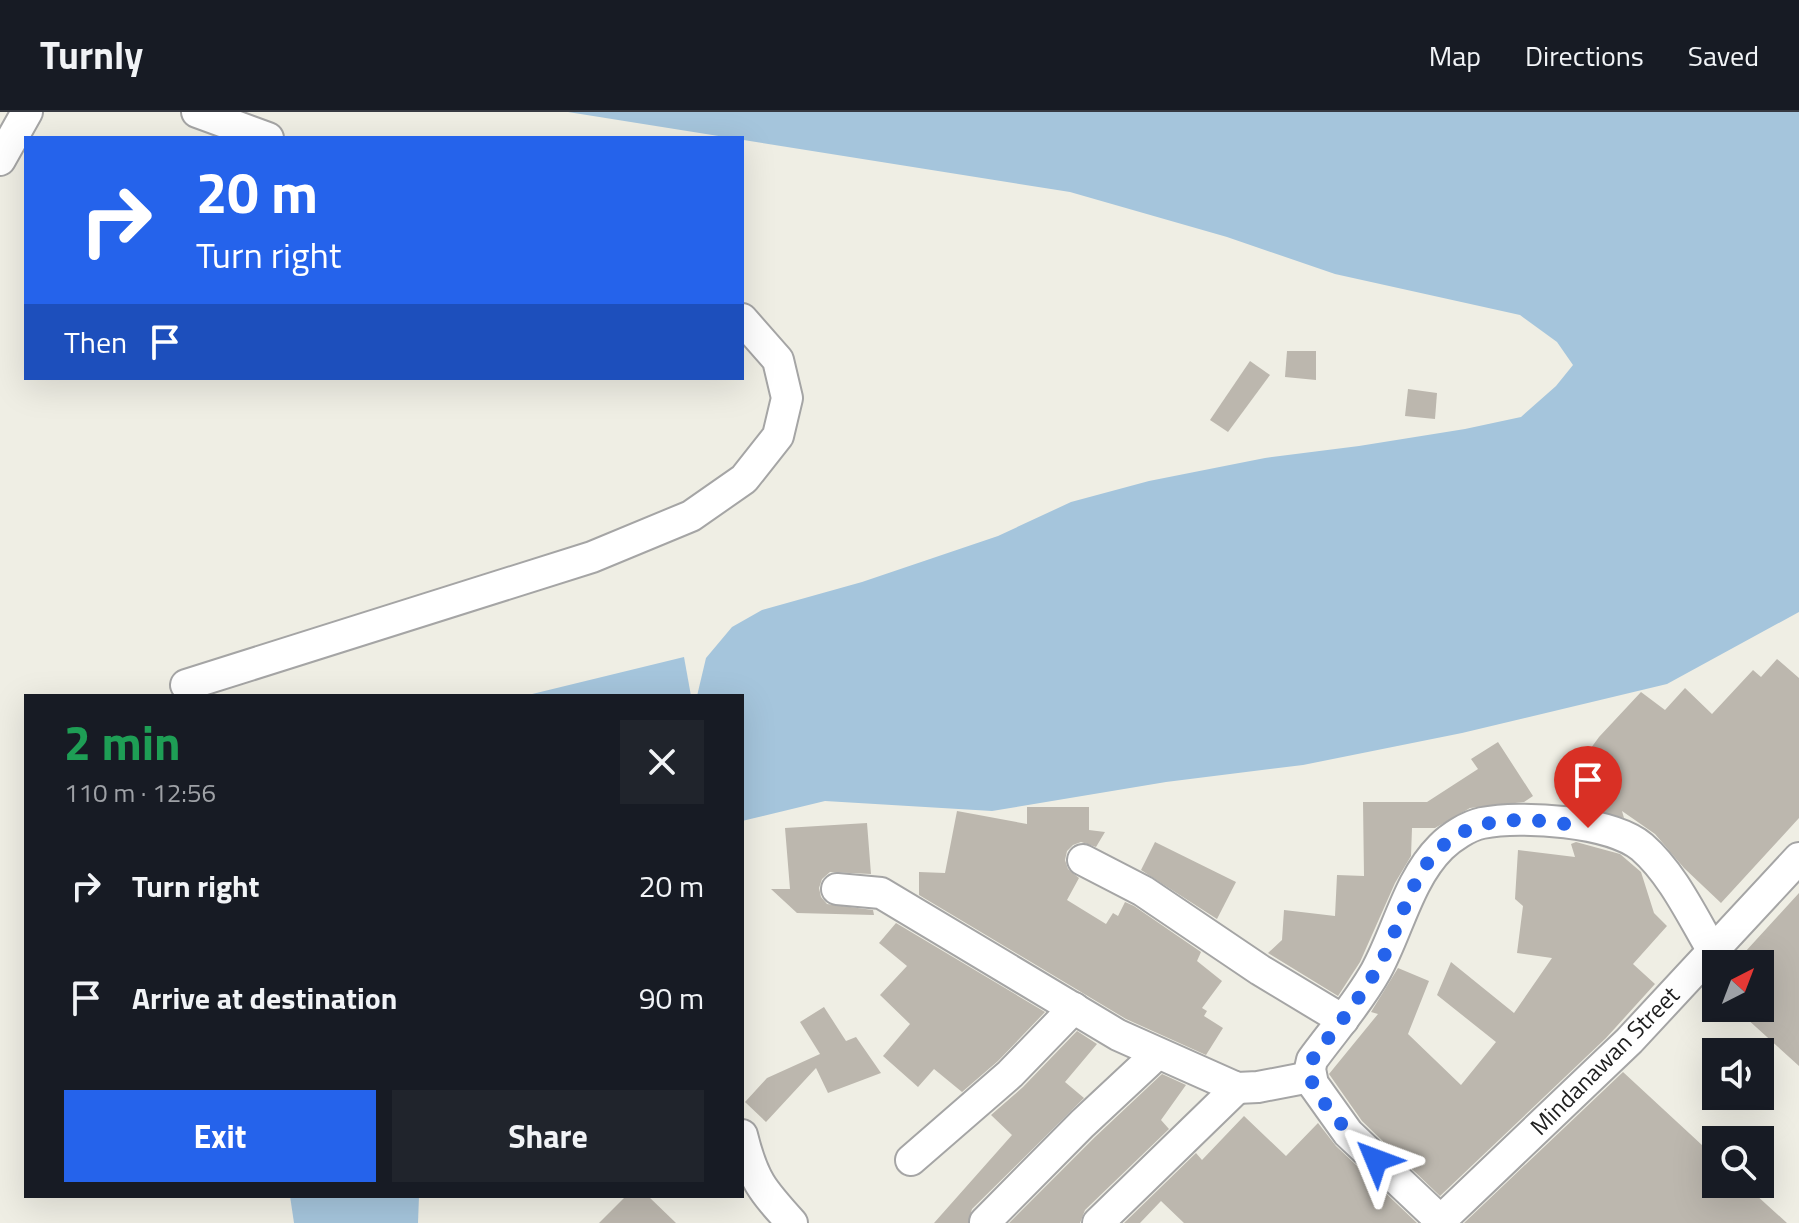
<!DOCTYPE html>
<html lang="en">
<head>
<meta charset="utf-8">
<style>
  body { margin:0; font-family:"Titillium Web",sans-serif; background:#20242c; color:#f1f3f6; height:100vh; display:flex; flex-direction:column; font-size:30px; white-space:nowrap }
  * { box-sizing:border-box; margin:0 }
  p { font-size:26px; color:#9ea1a6 }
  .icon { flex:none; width:44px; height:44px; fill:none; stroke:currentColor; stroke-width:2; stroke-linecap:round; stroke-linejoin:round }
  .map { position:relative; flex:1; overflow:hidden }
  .side { position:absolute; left:24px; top:582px; width:720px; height:504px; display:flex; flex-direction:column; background:#171b24; border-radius:0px; box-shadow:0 8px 32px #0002 }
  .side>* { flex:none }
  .banner { position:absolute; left:24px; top:24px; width:720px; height:244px; border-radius:0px; box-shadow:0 8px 32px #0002; background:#2563eb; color:#fff; overflow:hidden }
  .needle { width:52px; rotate:42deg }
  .buttons { position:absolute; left:1702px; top:838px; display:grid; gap:16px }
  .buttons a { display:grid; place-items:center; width:72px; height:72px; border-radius:0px; background:#171b24; box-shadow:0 8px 32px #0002; font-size:40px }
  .pin { position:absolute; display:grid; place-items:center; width:68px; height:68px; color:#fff; margin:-82px -34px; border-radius:50% 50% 50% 0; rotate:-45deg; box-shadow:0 0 8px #0007 }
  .pin .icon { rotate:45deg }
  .me { position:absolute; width:88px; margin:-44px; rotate:314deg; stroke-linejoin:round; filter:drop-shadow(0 0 6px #0008) }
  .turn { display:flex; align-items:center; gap:28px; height:168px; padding:0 40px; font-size:36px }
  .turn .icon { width:104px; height:104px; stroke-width:2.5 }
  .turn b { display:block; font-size:56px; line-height:68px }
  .then { display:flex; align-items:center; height:76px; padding:0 40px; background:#0003; gap:16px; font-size:30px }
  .round { display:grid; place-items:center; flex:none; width:84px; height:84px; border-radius:0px; background:#20242c }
  .headline { display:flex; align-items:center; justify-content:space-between; height:136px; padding:0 40px }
  h1 { font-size:48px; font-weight:700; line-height:60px; color:#1e9e55 }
  .cta { display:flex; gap:16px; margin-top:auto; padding:16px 40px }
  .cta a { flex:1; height:92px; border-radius:0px; background:#2563eb; color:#fff; font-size:32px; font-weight:700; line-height:92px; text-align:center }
  .cta a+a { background:#20242c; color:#f1f3f6 }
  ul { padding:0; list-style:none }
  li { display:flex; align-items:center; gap:24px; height:112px; padding:0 40px }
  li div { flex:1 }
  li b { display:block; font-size:30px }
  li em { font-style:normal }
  header { display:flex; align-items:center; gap:48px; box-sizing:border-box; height:112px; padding:0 40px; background:#171b24; border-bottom:2px solid #363941 }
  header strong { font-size:38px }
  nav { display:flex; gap:44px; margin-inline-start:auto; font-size:28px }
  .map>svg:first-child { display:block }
</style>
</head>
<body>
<header>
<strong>Turnly</strong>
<nav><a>Map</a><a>Directions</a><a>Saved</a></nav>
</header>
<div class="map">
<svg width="1799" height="1111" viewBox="0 0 1799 1111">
  <rect width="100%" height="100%" fill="#efeee4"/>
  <g fill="#a5c5dc">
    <polygon points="568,0 1799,0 1799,500 1667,572 1462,621 1303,653 1166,670 992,699 825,689 742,709 742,584 697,584 706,546 732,515 762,498 862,470 998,424 1071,390 1149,369 1265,346 1359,334 1465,317 1521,305 1556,274 1573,253 1557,230 1520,203 1335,162 1227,125 1070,80"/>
    <polygon points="684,545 691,584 524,584"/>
    <polygon points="290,1084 419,1084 418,1111 294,1111"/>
  </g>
  <g fill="#bcb7ae">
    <polygon points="1287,239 1316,239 1316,268 1285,265"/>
    <polygon points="1250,249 1270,263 1228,320 1210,308"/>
    <polygon points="1408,277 1437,281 1435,307 1405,304"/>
    <polygon points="1777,547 1799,566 1799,706 1721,791 1684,756 1655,722 1622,699 1624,706 1567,691 1585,671 1575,658 1599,625 1641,580 1665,598 1685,576 1712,602 1753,558 1761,565"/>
    <polygon points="1498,630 1533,684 1524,690 1470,696 1435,716 1412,716 1411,744 1395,771 1360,850 1338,884 1268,841 1282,828 1284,798 1335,804 1337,763 1364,764 1363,690 1427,690 1478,657 1471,647"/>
    <polygon points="1027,695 1089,695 1089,718 1105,720 1096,735 1081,730 1073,733 1067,739 1065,748 1068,757 1079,766 1067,788 1106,812 1113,801 1118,804 1125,790 1134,794 1201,840 1197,849 1222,869 1202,896 1207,899 1204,904 1223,916 1206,943 1126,907 919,783 919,760 945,761 957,699 1027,712"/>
    <polygon points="867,711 871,762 830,760 822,767 819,776 821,785 827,792 873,798 874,803 797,801 771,777 790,777 785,716"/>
    <polygon points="1155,730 1236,770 1217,807 1141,758"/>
    <polygon points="1576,730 1620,742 1641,760 1654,801 1667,814 1633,852 1655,872 1606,926 1440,1084 1362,1009 1329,962 1378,902 1371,900 1398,856 1429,869 1408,922 1461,973 1496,930 1437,883 1451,850 1514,901 1552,846 1517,841 1523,794 1515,787 1518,738 1575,745 1571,732"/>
    <polygon points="1799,781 1799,954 1735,896 1760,896 1760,852 1734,852"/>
    <polygon points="896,811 1045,900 998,949 962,980 934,957 918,975 883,944 910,912 880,883 907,854 879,831"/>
    <polygon points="824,895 846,929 856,925 881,961 828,981 816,956 766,1010 745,990 767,966 820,942 800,910"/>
    <polygon points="1077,919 1097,932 1065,970 1084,986 972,1097 968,1111 934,1111 1012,1023 991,1003 1023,975"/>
    <polygon points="1623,960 1716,1046 1716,1072 1744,1072 1787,1111 1464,1111"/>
    <polygon points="1162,962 1186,973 1161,1008 1169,1017 1085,1098 1080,1111 1009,1111 1095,1025"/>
    <polygon points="1244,1004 1286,1044 1318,1011 1336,1034 1417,1111 1184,1111 1161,1089 1140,1111 1124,1111 1196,1041 1202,1048"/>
    <polygon points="626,1084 648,1084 676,1111 599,1111"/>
  </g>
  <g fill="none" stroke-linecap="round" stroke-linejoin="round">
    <g stroke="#a5a5a5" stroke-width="34">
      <g id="minor">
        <polyline points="197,0 268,26"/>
        <polyline points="0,48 27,0"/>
        <polyline points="186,573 592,445 691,404 744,367 778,324 787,286 778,248 742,207"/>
        <polyline points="1083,748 1143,779 1260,858 1343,908"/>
        <polyline points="837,777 881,781 1118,923 1237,976 1258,975 1310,965"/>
        <path d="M742,1023C753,1068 762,1078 792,1111"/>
        <polyline points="911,1048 1010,962 1074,896"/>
        <path d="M1441,1109L1348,1021L1313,972L1310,957L1312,948C1334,918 1358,891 1376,859C1398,819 1408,768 1441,735C1451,725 1468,714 1482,711C1522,703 1611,709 1642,735C1673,762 1693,806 1714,841"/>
        <polyline points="985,1110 1082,1012 1157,942"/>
        <polyline points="1098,1111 1237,976"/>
        <polyline points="1438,1111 1629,929 1799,746"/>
      </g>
    </g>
    <use href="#minor" stroke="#fff" stroke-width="30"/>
  </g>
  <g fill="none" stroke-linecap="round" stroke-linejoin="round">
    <path stroke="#2563eb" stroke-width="14" stroke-dasharray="0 25.2" d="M1376,1048C1358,1031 1318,990 1311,967C1309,960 1310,954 1312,948C1337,913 1366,881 1385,842C1399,813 1408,779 1426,753C1464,697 1530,705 1588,716"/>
  </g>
  <g text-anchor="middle" stroke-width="6" stroke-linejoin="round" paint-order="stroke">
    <g font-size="24" fill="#1e1e1e" stroke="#fff">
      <text transform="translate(1605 949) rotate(-45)" y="8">Mindanawan Street</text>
    </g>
  </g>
</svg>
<div class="buttons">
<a><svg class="needle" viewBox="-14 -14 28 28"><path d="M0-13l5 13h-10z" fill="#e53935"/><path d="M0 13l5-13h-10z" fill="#9ea1a6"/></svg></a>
<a><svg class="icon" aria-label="sound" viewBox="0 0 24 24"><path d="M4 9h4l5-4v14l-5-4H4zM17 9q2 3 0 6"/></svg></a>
<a><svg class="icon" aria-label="search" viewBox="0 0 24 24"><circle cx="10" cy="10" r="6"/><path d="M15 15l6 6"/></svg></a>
</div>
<div class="pin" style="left:1588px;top:716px;background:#d93025"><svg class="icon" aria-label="arrive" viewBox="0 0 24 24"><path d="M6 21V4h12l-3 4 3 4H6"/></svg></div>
<svg class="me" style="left:1376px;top:1048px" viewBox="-20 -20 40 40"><path d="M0-17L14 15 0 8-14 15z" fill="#2563eb" stroke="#fff" stroke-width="4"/></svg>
<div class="banner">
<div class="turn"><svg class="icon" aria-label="right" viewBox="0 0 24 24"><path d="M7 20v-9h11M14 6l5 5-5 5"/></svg><div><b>20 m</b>Turn right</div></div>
<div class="then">Then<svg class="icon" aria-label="arrive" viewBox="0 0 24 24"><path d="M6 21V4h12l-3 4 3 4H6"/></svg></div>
</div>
<section class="side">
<div class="headline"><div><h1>2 min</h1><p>110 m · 12:56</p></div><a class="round"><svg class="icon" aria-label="close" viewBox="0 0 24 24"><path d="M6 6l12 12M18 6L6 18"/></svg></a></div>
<ul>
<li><svg class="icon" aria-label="right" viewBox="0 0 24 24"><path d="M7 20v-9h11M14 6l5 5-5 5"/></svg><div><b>Turn right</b></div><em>20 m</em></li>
<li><svg class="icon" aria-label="arrive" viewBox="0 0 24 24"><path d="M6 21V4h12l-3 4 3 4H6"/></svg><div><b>Arrive at destination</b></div><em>90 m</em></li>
</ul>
<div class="cta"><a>Exit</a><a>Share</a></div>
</section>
</div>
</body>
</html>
